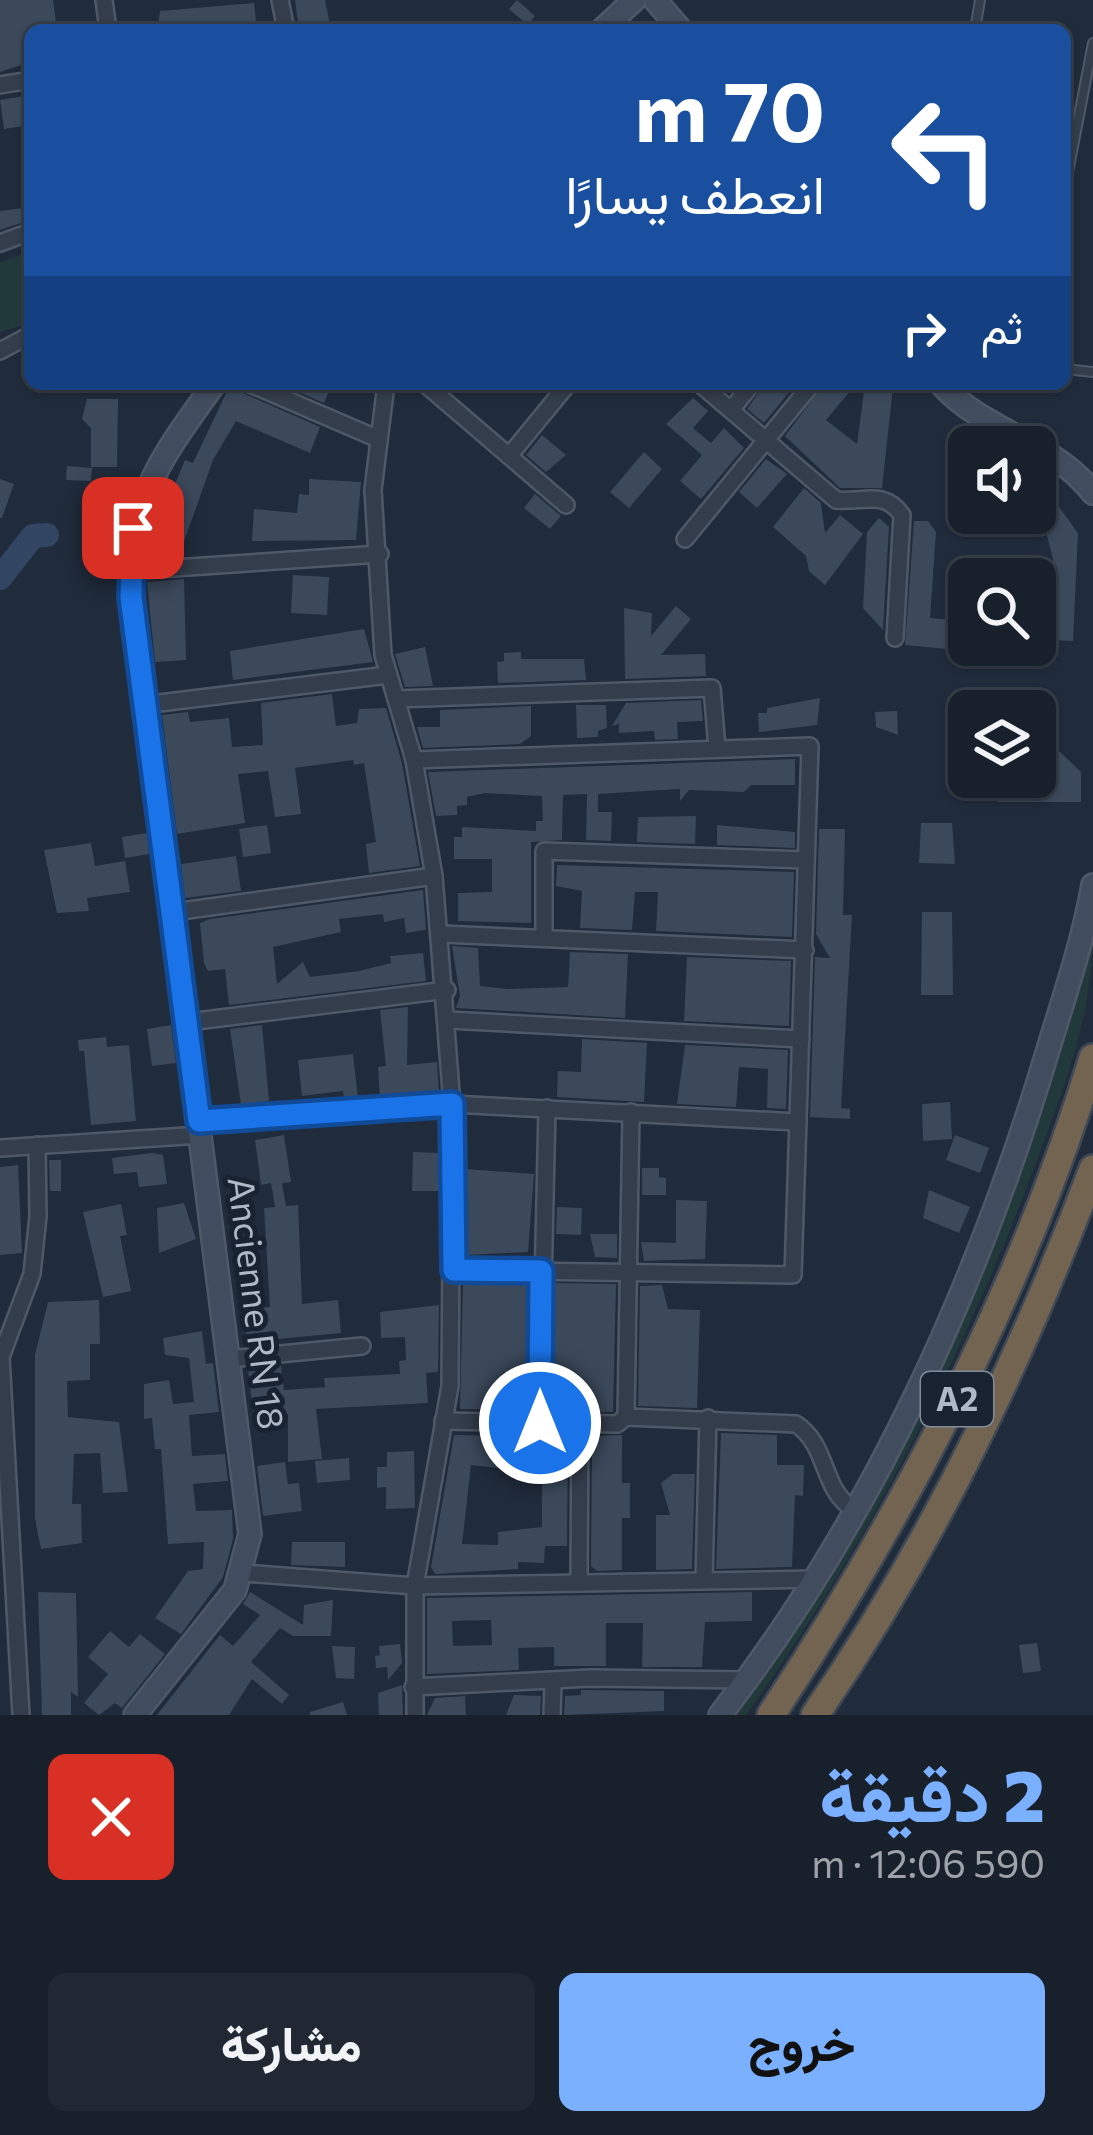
<!DOCTYPE html>
<html lang="ar">
<head>
<meta charset="utf-8">
<style>
  body { margin:0; font-family:Commissioner,Vazirmatn,sans-serif; background:#212834; color:#f1f3f6; direction:rtl; height:100vh; display:flex; flex-direction:column; font-size:45px; white-space:nowrap }
  * { box-sizing:border-box; margin:0 }
  p { font-size:39px; color:#9fa3a9 }
  .icon { flex:none; width:66px; height:66px; fill:none; stroke:currentColor; stroke-width:2; stroke-linecap:round; stroke-linejoin:round }
  .map { position:relative; height:1715px; overflow:hidden; direction:ltr }
  .side { display:flex; flex-direction:column; background:#18202c; flex:1 }
  .side>* { flex:none }
  .guide { position:absolute; left:24px; top:24px; width:1047px; height:366px; border-radius:18px; box-shadow:0 3px 9px #0004,0 0 0 3px #363e48; direction:rtl; background:#1a4fa0; color:#fff; overflow:hidden }
  .buttons { position:absolute; left:948px; top:426px; display:grid; gap:24px }
  .buttons a { display:grid; place-items:center; width:108px; height:108px; border-radius:18px; background:#18202c; box-shadow:0 3px 9px #0004,0 0 0 3px #363e48; font-size:60px }
  .pin { position:absolute; display:grid; place-items:center; width:102px; height:102px; color:#fff; margin:-51px; border-radius:24px; box-shadow:0 6px 18px #0006 }
  .me { position:absolute; width:132px; margin:-66px; rotate:0deg; stroke-linejoin:round; filter:drop-shadow(0 0 9px #0008) }
  .turn { display:flex; align-items:center; gap:42px; height:252px; padding:0 48px; font-size:54px }
  .turn .icon { width:156px; height:156px; stroke-width:2.5 }
  .turn b { display:block; font-size:84px; line-height:102px }
  .then { display:flex; align-items:center; height:114px; padding:0 48px; background:#0003; gap:24px; font-size:45px }
  .round { display:grid; place-items:center; flex:none; width:126px; height:126px; border-radius:18px; background:#212834 }
  .overview { display:flex; align-items:center; justify-content:space-between; height:204px; padding:0 48px }
  h1 { font-size:72px; font-weight:800; line-height:90px; color:#7bafff }
  .button { display:flex; gap:24px; margin-top:auto; padding:24px 48px }
  .button a { flex:1; height:138px; border-radius:18px; background:#7bafff; color:#111; font-size:48px; font-weight:800; line-height:138px; text-align:center }
  .button a+a { background:#212834; color:#f1f3f6 }
  .map>svg:first-child { display:block }
</style>
</head>
<body>
<div class="map">
<svg width="1093" height="1715" viewBox="0 0 1093 1715">
  <rect width="100%" height="100%" fill="#202b3b"/>
  <g fill="#22393c">
    <polygon points="30,251 30,323 0,332 0,263"/>
    <path d="M1093,932C1093,1015 1063,1091 1034,1168C961,1361 866,1548 746,1715H736L823,1583L977,1280L1017,1178Z"/>
  </g>
  <g fill="none" stroke-linecap="round" stroke-linejoin="round">
    <polyline stroke="#324664" stroke-width="24" points="0,578 33,536 47,535"/>
  </g>
  <g fill="#3b495b" fill-rule="evenodd">
    <polygon points="0,0 53,0 57,30 26,30 30,62 0,72"/>
    <polygon points="295,0 325,0 331,30 299,30"/>
    <polygon points="517,0 535,16 528,25 509,9"/>
    <polygon points="254,3 257,30 157,30 160,11"/>
    <polygon points="30,95 30,125 4,129 0,100"/>
    <polygon points="30,207 30,220 0,230 0,211"/>
    <polygon points="280,384 332,384 324,403"/>
    <polygon points="765,384 796,384 764,423 747,409"/>
    <polygon points="824,384 856,384 826,420 857,444 865,384 893,387 882,488 840,488 785,436"/>
    <polygon points="229,387 320,427 310,453 236,421 213,460 181,550 165,553 149,547 185,460 193,463"/>
    <polygon points="693,398 708,411 693,428 711,443 724,428 744,448 701,499 680,481 702,455 666,424"/>
    <polygon points="87,399 118,399 117,467 91,467 91,428 82,419"/>
    <polygon points="542,435 566,455 546,472 526,455"/>
    <polygon points="644,452 662,469 629,508 610,492"/>
    <polygon points="766,459 787,474 757,508 739,492"/>
    <polygon points="67,466 92,468 91,481 66,480"/>
    <polygon points="0,479 14,484 2,518 0,518"/>
    <polygon points="309,479 361,482 356,540 252,541 254,509 297,513 299,494 309,495"/>
    <polygon points="1035,485 1051,496 1078,533 1073,641 1035,639 1035,615 1045,616 1053,559 1045,527 1035,516"/>
    <polygon points="804,488 821,503 825,533 840,515 863,534 825,585 809,571 806,556 773,527"/>
    <polygon points="535,494 561,516 550,529 524,508"/>
    <polygon points="879,518 889,527 883,630 863,608 867,532"/>
    <polygon points="914,521 928,521 936,532 930,618 951,620 948,649 905,645"/>
    <polygon points="293,575 329,577 327,615 291,613"/>
    <polygon points="184,579 186,660 155,662 147,582"/>
    <polygon points="676,606 691,619 661,655 705,654 706,676 625,679 624,608 652,613 651,636"/>
    <polygon points="364,629 373,662 233,680 230,651"/>
    <polygon points="425,647 433,686 405,687 395,654"/>
    <polygon points="521,652 521,659 584,659 586,680 498,683 497,662 504,661 504,653"/>
    <polygon points="332,694 336,726 357,723 359,709 386,708 402,763 420,866 369,873 366,844 376,842 364,763 354,765 353,760 295,768 301,814 275,817 268,771 238,774 245,823 177,834 162,715 188,712 190,722 229,718 232,747 263,745 261,703"/>
    <polygon points="820,698 817,725 759,732 758,713 767,713 767,708"/>
    <polygon points="701,700 703,721 677,722 678,739 655,740 654,731 619,733 619,724 612,726 626,703"/>
    <polygon points="576,705 606,705 607,728 598,731 598,737 577,738"/>
    <polygon points="531,706 531,736 520,744 423,748 417,727 440,727 440,710"/>
    <polygon points="897,711 898,735 876,727 875,712"/>
    <polygon points="1035,752 1060,752 1081,772 1081,802 998,802 998,777 1035,777"/>
    <polygon points="795,759 795,785 751,785 744,792 689,790 680,801 680,789 598,794 598,812 612,812 611,841 586,840 587,794 563,795 562,840 531,842 531,923 458,921 458,893 492,892 492,859 454,859 454,837 462,837 462,827 536,831 536,821 543,821 542,796 485,793 467,797 467,805 457,806 457,815 436,816 428,772"/>
    <polygon points="696,816 695,844 637,842 638,817"/>
    <polygon points="921,823 952,823 955,864 919,863"/>
    <polygon points="267,825 271,853 243,857 239,829"/>
    <polygon points="717,825 795,832 795,848 717,845"/>
    <polygon points="819,829 845,829 843,915 852,915 841,1108 850,1109 850,1119 810,1117 815,957 830,958 816,934"/>
    <polygon points="147,833 149,854 125,858 122,837"/>
    <polygon points="91,843 95,866 125,861 130,892 87,898 89,911 57,913 44,850"/>
    <polygon points="236,856 241,891 185,898 181,864"/>
    <polygon points="557,865 794,872 792,937 656,931 658,892 635,892 632,930 580,928 582,891 556,886"/>
    <polygon points="423,890 426,930 406,933 404,918 384,922 383,914 339,919 341,932 273,947 277,984 303,962 310,977 359,971 391,963 390,956 423,953 426,981 229,1005 225,969 208,971 204,963 200,923 210,919"/>
    <polygon points="922,912 952,912 953,995 921,995"/>
    <polygon points="452,946 478,948 480,986 507,989 568,987 570,952 628,954 625,1018 456,1008 460,996"/>
    <polygon points="687,957 791,961 789,1026 684,1021"/>
    <polygon points="408,1007 407,1065 437,1062 439,1092 380,1097 378,1067 386,1066 380,1010"/>
    <polygon points="171,1025 176,1063 152,1066 147,1029"/>
    <polygon points="262,1025 269,1101 241,1105 230,1029"/>
    <polygon points="106,1037 107,1047 129,1045 136,1121 91,1125 84,1051 79,1051 78,1040"/>
    <polygon points="582,1039 647,1043 644,1102 557,1097 558,1071 581,1072"/>
    <polygon points="685,1045 788,1050 786,1109 767,1108 768,1069 739,1067 736,1107 677,1104"/>
    <polygon points="353,1054 358,1098 344,1099 343,1091 302,1096 298,1060"/>
    <polygon points="950,1102 952,1139 923,1141 922,1104"/>
    <polygon points="284,1135 291,1182 282,1183 286,1206 298,1205 302,1304 338,1300 341,1333 247,1342 244,1310 270,1307 264,1208 275,1207 271,1183 261,1185 255,1140"/>
    <polygon points="955,1135 989,1148 980,1173 946,1160"/>
    <polygon points="413,1152 440,1153 439,1191 412,1191"/>
    <polygon points="152,1153 163,1155 167,1184 139,1187 137,1172 114,1174 112,1158"/>
    <polygon points="49,1160 61,1160 61,1191 50,1191"/>
    <polygon points="18,1165 22,1253 0,1255 0,1167"/>
    <polygon points="642,1168 659,1168 659,1177 666,1178 666,1195 642,1195"/>
    <polygon points="466,1169 534,1174 528,1252 464,1255"/>
    <polygon points="929,1190 970,1207 959,1233 923,1218"/>
    <polygon points="676,1200 707,1201 705,1259 644,1261 641,1242 676,1243"/>
    <polygon points="184,1203 196,1239 159,1253 157,1208"/>
    <polygon points="121,1204 127,1235 120,1236 131,1291 103,1297 83,1212"/>
    <polygon points="557,1207 582,1208 581,1235 556,1234"/>
    <polygon points="590,1234 617,1234 617,1258 595,1257"/>
    <polygon points="463,1282 531,1283 528,1410 460,1409"/>
    <polygon points="555,1283 616,1284 613,1412 552,1411"/>
    <polygon points="662,1285 668,1309 700,1310 697,1408 638,1406 640,1286"/>
    <polygon points="99,1300 100,1344 90,1344 90,1380 67,1381 68,1417 119,1422 128,1492 103,1493 100,1453 74,1454 72,1504 81,1504 82,1543 41,1549 35,1519 35,1355 48,1302"/>
    <polygon points="439,1305 438,1372 426,1373 428,1403 316,1409 322,1459 288,1462 288,1414 254,1419 248,1369 281,1366 284,1390 325,1387 324,1378 400,1374 399,1361 406,1360 405,1337 381,1338 380,1312"/>
    <polygon points="202,1331 206,1364 213,1363 219,1412 189,1415 192,1456 225,1454 228,1481 193,1484 196,1511 232,1510 233,1539 223,1577 181,1634 155,1618 188,1571 203,1569 204,1542 168,1544 161,1449 155,1449 152,1418 144,1419 144,1384 169,1380 173,1404 194,1402 189,1358 165,1355 163,1338"/>
    <polygon points="721,1433 777,1435 777,1465 804,1465 803,1496 795,1495 792,1567 716,1569"/>
    <polygon points="454,1435 517,1436 516,1470 471,1465 462,1544 498,1545 498,1532 542,1527 542,1437 568,1437 567,1546 545,1546 544,1563 518,1562 518,1569 435,1574 431,1567"/>
    <polygon points="622,1435 622,1483 630,1483 630,1518 622,1518 622,1570 597,1571 591,1566 592,1436"/>
    <polygon points="414,1451 415,1508 386,1509 386,1487 377,1488 377,1467 387,1467 387,1452"/>
    <polygon points="349,1458 350,1480 317,1483 315,1461"/>
    <polygon points="285,1462 288,1484 299,1483 302,1511 263,1516 257,1466"/>
    <polygon points="673,1474 695,1474 692,1569 656,1570 656,1515 670,1515 661,1483"/>
    <polygon points="292,1542 345,1542 345,1567 291,1565"/>
    <polygon points="38,1592 76,1593 78,1697 71,1692 71,1715 42,1715"/>
    <polygon points="250,1592 303,1625 304,1605 333,1600 331,1636 293,1636 280,1628 251,1662 289,1695 282,1704 252,1679 229,1715 157,1715 220,1635 233,1646 260,1615 243,1604"/>
    <path d="M752,1592V1621L705,1622L702,1667H642L643,1623H606V1666H554V1647L518,1648L519,1670L427,1674V1598ZM491,1620L492,1645L453,1646L452,1621Z"/>
    <polygon points="110,1631 129,1647 140,1634 165,1654 122,1708 115,1703 99,1715 84,1703 108,1674 88,1657"/>
    <polygon points="1037,1643 1041,1671 1023,1673 1019,1645"/>
    <polygon points="400,1644 402,1663 388,1680 387,1667 376,1668 375,1656 380,1655 379,1646"/>
    <polygon points="332,1646 355,1647 354,1679 336,1678"/>
    <polygon points="402,1685 403,1715 379,1715 378,1693"/>
    <polygon points="581,1690 664,1691 664,1711 564,1715 565,1696 581,1695"/>
    <polygon points="514,1695 541,1696 540,1715 506,1715"/>
    <polygon points="465,1696 466,1715 427,1715 435,1698"/>
    <polygon points="343,1702 347,1715 310,1715 310,1712"/>
  </g>
  <g fill="none" stroke-linecap="round" stroke-linejoin="round">
    <g stroke="#4e5866" stroke-width="12">
      <g id="service">
        <polyline points="975,30 980,0"/>
        <polyline points="1065,188 1093,43"/>
        <polyline points="1065,369 1093,372"/>
      </g>
    </g>
    <g stroke="#4e5866" stroke-width="20">
      <g id="minor">
        <polyline points="104,0 108,30"/>
        <polyline points="280,0 286,30"/>
        <polyline points="0,85 30,80"/>
        <polyline points="0,243 30,232"/>
        <polyline points="0,351 30,335"/>
        <polyline points="250,384 376,438"/>
        <polyline points="386,384 373,490 383,655 414,760 434,876 452,1104 450,1386 415,1586 415,1715"/>
        <polyline points="425,384 509,456 568,384"/>
        <path d="M700,384L836,500C862,503 884,489 902,515L895,638"/>
        <polyline points="731,410 752,384"/>
        <polyline points="509,456 566,505"/>
        <polyline points="685,539 812,384"/>
        <polyline points="129,571 380,554"/>
        <polyline points="396,699 712,688 717,748"/>
        <polyline points="143,705 388,675"/>
        <polyline points="414,760 810,746 793,1275 454,1270"/>
        <polyline points="174,912 434,876"/>
        <polyline points="442,934 805,950"/>
        <polyline points="544,936 544,851 806,860"/>
        <polyline points="448,1020 801,1039"/>
        <polyline points="188,1022 447,990"/>
        <polyline points="199,1121 452,1104 798,1122"/>
        <polyline points="0,1148 201,1135"/>
        <polyline points="229,1359 362,1346"/>
        <polyline points="626,1417 631,1112"/>
        <path d="M443,1421L617,1424L626,1417L796,1424C829,1446 821,1489 853,1509"/>
        <polyline points="540,1423 547,1108"/>
        <polyline points="243,1573 415,1586 815,1579"/>
        <polyline points="704,1580 708,1418"/>
        <polyline points="579,1582 580,1423"/>
        <polyline points="413,1687 590,1678 747,1680"/>
        <polyline points="21,1715 1,1357 32,1274 38,1216 37,1145"/>
        <polyline points="552,1715 553,1683"/>
      </g>
    </g>
    <g stroke="#4e5866" stroke-width="26">
      <g id="secondary">
        <polyline points="655,0 681,30"/>
        <polyline points="602,30 634,0"/>
        <path d="M941,384C985,433 1053,441 1093,493"/>
        <path d="M135,1715L235,1590L250,1534L129,571C136,488 167,450 214,384"/>
        <path d="M720,1715C871,1521 977,1287 1047,1053C1064,997 1083,942 1093,885"/>
      </g>
    </g>
    <g stroke="#3e4856" stroke-width="32">
      <g id="motorway">
        <path d="M771,1715C906,1511 1021,1293 1093,1058"/>
        <path d="M815,1715C931,1547 1021,1360 1093,1169"/>
      </g>
    </g>
    <use href="#service" stroke="#333d4b" stroke-width="8"/>
    <use href="#minor" stroke="#333d4b" stroke-width="15"/>
    <use href="#secondary" stroke="#414c5e" stroke-width="21"/>
    <use href="#motorway" stroke="#726450" stroke-width="27"/>
  </g>
  <g fill="none" stroke-linecap="round" stroke-linejoin="round">
    <g stroke="#114b97" stroke-width="30">
      <polyline id="route" points="133,528 131,597 199,1121 452,1104 454,1270 541,1271 540,1423"/>
    </g>
    <use href="#route" stroke="#1a73e8" stroke-width="21"/>
  </g>
  <g text-anchor="middle" stroke-width="10" stroke-linejoin="round" paint-order="stroke">
    <rect fill="#192230" stroke="#818b9a" stroke-width="3" x="921" y="1372" width="72" height="54" rx="9"/>
    <g font-size="33" font-weight="bold" fill="#aeb8c7">
      <text x="957" y="1411">A2</text>
    </g>
    <g font-size="36" fill="#aeb8c7" stroke="#192230">
      <text transform="translate(256 1303) rotate(83)" y="13">Ancienne RN 18</text>
    </g>
  </g>
</svg>
<div class="buttons">
<a><svg class="icon" aria-label="sound" viewBox="0 0 24 24"><path d="M4 9h4l5-4v14l-5-4H4zM17 9q2 3 0 6"/></svg></a>
<a><svg class="icon" aria-label="search" viewBox="0 0 24 24"><circle cx="10" cy="10" r="6"/><path d="M15 15l6 6"/></svg></a>
<a><svg class="icon" aria-label="layers" viewBox="0 0 24 24"><path d="M12 4l9 5-9 5-9-5zM3 14l9 5 9-5"/></svg></a>
</div>
<div class="pin" style="left:133px;top:528px;background:#d93025"><svg class="icon" aria-label="arrive" viewBox="0 0 24 24"><path d="M6 21V4h12l-3 4 3 4H6"/></svg></div>
<svg class="me" style="left:540px;top:1423px" viewBox="-20 -20 40 40"><circle r="17" fill="#1a73e8" stroke="#fff" stroke-width="3"/><path d="M0-11L8 9 0 5-8 9z" fill="#fff"/></svg>
<div class="guide">
<div class="turn"><svg class="icon" aria-label="left" viewBox="0 0 24 24"><path d="M17 20v-9H6M10 6l-5 5 5 5"/></svg><div><b>70 m</b>انعطف يسارًا</div></div>
<div class="then">ثم<svg class="icon" aria-label="right" viewBox="0 0 24 24"><path d="M7 20v-9h11M14 6l5 5-5 5"/></svg></div>
</div>
</div>
<section class="side">
<div class="overview"><div><h1>2 دقيقة</h1><p>590 m · 12:06</p></div><a class="round" style="background:#d93025;color:#fff"><svg class="icon" aria-label="close" viewBox="0 0 24 24"><path d="M6 6l12 12M18 6L6 18"/></svg></a></div>
<div class="button"><a>خروج</a><a>مشاركة</a></div>
</section>
</body>
</html>
